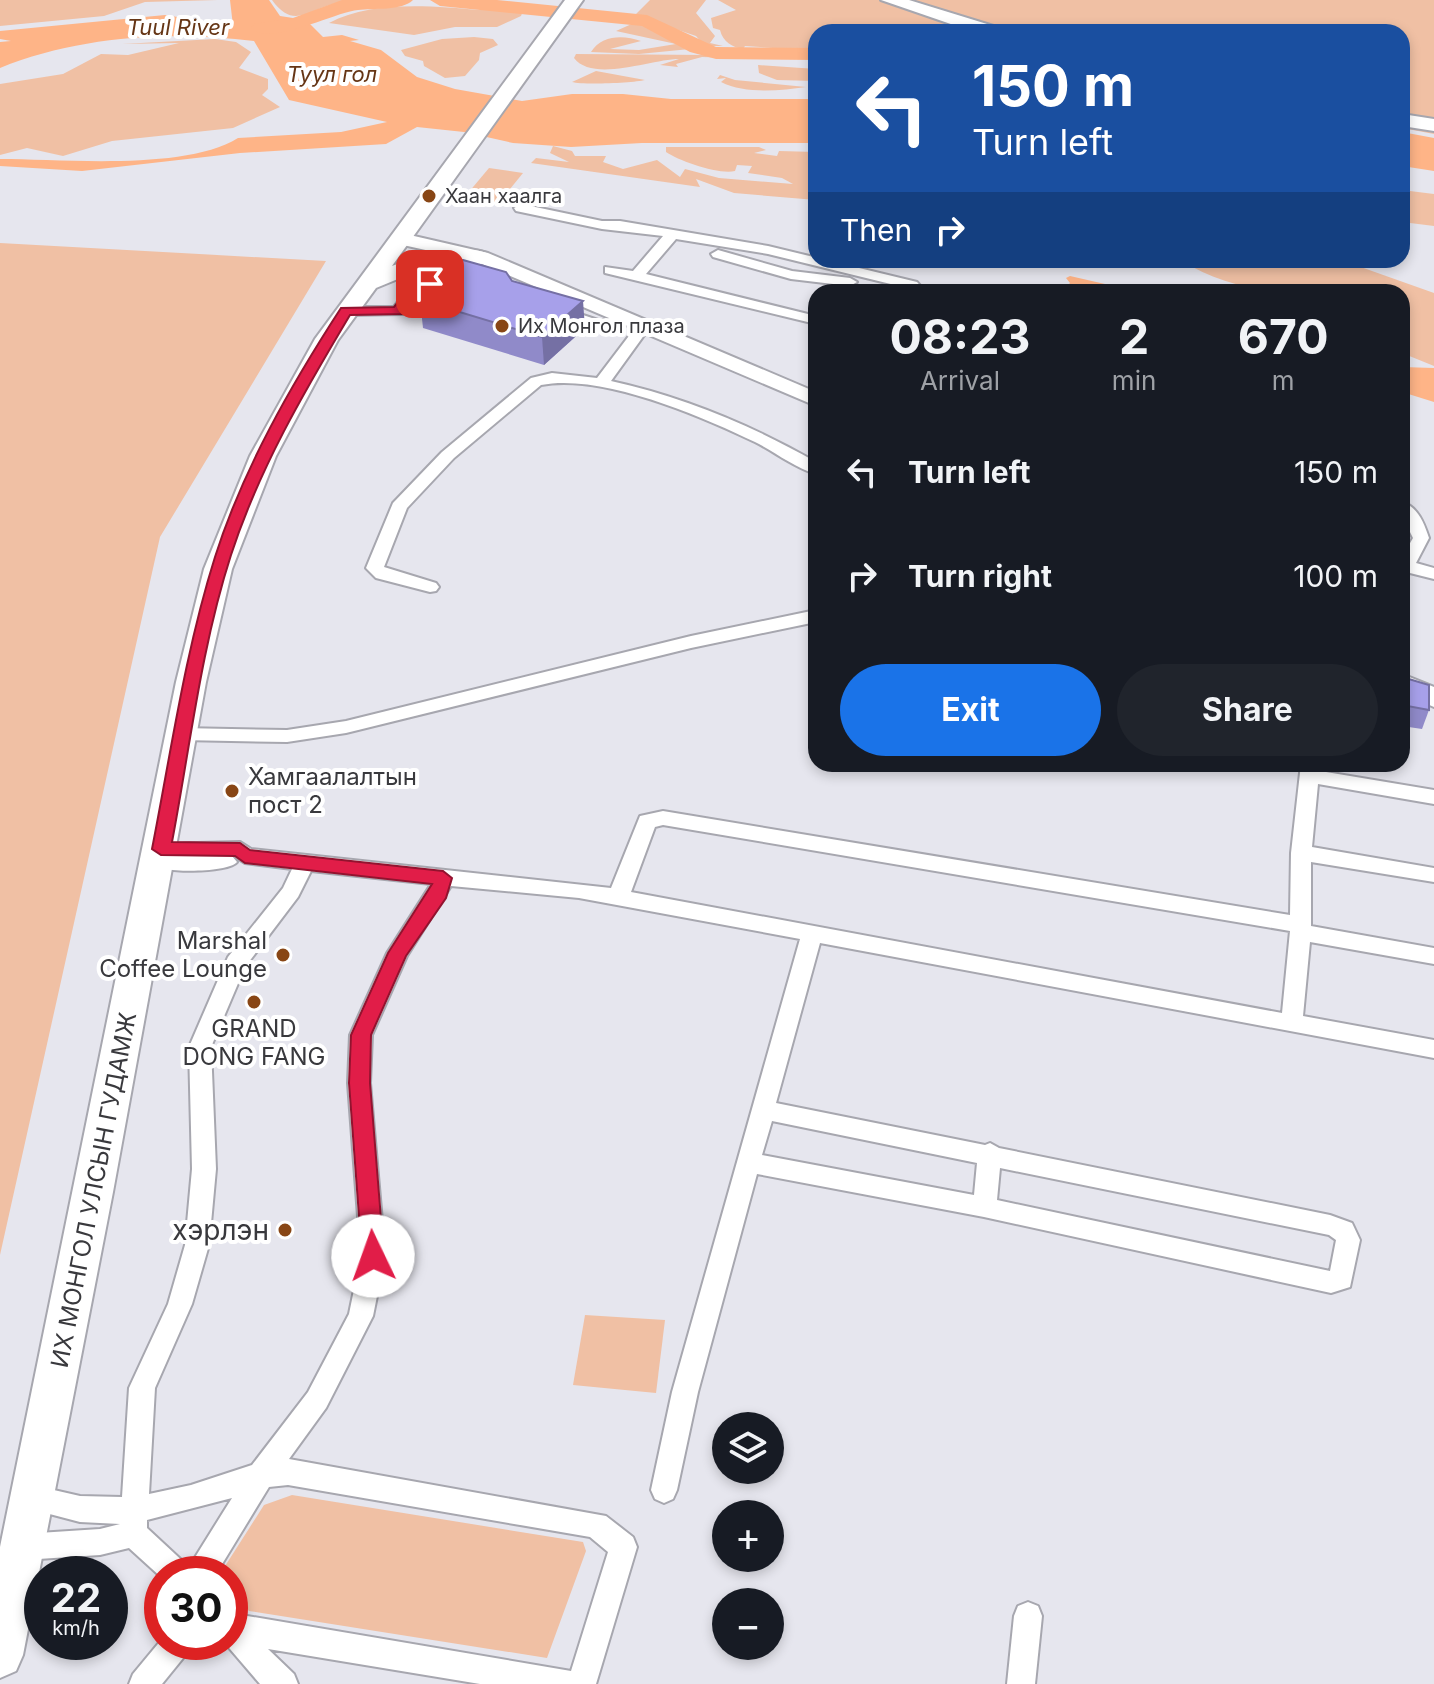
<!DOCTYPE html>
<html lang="en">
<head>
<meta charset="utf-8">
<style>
  body { margin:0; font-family:Inter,sans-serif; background:#20242c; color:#f1f3f6; height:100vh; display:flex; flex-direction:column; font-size:30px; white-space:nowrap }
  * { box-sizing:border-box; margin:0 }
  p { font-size:26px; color:#9ea1a6 }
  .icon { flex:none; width:44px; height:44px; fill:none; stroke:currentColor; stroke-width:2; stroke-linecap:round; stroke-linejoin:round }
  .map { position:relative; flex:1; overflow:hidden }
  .side { position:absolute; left:808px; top:284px; width:602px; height:488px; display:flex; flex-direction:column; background:#171b24; border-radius:24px; box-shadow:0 4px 12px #0003 }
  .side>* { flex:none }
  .hud { position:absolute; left:808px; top:24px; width:602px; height:244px; border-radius:24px; box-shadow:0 4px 12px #0003; background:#1a4fa0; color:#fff; overflow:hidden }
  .fabs { position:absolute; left:712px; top:1412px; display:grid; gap:16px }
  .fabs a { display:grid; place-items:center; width:72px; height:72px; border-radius:50%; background:#171b24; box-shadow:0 4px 12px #0003; font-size:40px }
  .speed { position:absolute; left:24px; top:1556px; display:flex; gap:16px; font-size:40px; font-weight:700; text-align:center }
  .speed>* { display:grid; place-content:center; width:104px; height:104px; border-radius:50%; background:#171b24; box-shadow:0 4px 12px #0003; line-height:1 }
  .speed small { font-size:20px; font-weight:400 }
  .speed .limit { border:12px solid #d22; background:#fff; color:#111 }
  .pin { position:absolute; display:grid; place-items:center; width:68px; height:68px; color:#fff; margin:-34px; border-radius:16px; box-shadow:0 4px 12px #0006 }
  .me { position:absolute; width:88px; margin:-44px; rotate:357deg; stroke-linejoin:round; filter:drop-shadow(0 0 6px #0008) }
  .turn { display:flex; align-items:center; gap:28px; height:168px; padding:0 32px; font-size:36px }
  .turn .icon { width:104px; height:104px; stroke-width:2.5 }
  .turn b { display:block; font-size:56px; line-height:68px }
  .then { display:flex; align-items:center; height:76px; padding:0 32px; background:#0003; gap:16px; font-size:30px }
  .eta { display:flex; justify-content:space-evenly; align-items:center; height:136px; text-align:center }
  .eta b { font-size:48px; font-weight:700; line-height:56px }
  .action { display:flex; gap:16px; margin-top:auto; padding:16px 32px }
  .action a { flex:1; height:92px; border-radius:48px; background:#1a73e8; color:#fff; font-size:32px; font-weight:700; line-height:92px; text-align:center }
  .action a+a { background:#20242c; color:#f1f3f6 }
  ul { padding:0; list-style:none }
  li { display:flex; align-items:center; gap:24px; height:104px; padding:0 32px }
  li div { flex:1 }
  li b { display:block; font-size:30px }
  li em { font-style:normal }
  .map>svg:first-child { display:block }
</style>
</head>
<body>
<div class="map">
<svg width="1434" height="1684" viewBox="0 0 1434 1684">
  <rect width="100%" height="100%" fill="#e6e6ee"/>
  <g fill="#f0c0a4">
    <polygon points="0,0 218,0 145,2 104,16 0,26"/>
    <path d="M272,0H365C355,1 343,2 333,4C307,11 293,29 272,0Z"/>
    <polygon points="650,0 706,0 696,13 715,36 710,43 723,46 705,46 696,36 635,15"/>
    <path d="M718,0H1434V134L1402,128V32H816V51L745,46L743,49C732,47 723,42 720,30L713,28L711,18L736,10Z"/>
    <path d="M490,4L523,11L521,16L497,27H455L414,35L329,23C371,0 433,6 480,10L486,8L482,5Z"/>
    <path d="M636,22L650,25L690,49L639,54L591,52C602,35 623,35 641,41L610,49L639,50L676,44L616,31Z"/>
    <polygon points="474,37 493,39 498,45 480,53 479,60 465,76 445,78 424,66 423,61 405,56 401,50 442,39"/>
    <polygon points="215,39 236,42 251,52 239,68 268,79 268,89 262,95 280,107 233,128 112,141 63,156 27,148 0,155 0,84 63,74 101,54 128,55 179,43 122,44"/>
    <path d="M576,54L709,55L735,58L702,57L676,64L678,67L660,65L679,59C652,59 593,83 574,58Z"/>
    <polygon points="758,65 816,69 816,81 777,80 759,73"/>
    <path d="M596,71L645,80C634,83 582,85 572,82Z"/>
    <path d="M720,75L735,80L806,87C779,91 745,94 721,82L726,78L717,79Z"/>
    <path d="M553,146L572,151L575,156H606L603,162L623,169L657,160L680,177L685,169L719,178L793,184L782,178L748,173L752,166L737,165L735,171C719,175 679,161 666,152V147H759L766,150L754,153L777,156L779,151L816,152V200L734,193L696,179L700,187L531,163L536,158L569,162L550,153Z"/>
    <polygon points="489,168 523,173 498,204 463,199"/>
    <polygon points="1402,190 1434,194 1434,226 1402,222"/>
    <polygon points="0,243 326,261 160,537 0,1255"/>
    <path d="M1181,260H1341L1434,293V366L1402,353V292C1328,292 1246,303 1181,260Z"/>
    <polygon points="585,1315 665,1320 656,1393 573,1385"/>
    <polygon points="292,1495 583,1542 586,1551 547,1658 249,1611 230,1592 230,1574 220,1574 264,1505"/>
  </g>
  <g fill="#feb487">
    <path d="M230,0H269L280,16L306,20L323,37L342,35L359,40L350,41L381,50L417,77L455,89L522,101L572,94H623L671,99H816V143H642L571,147L513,143L464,132L417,127L386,144L240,153L82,171L0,166V159C63,159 185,171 238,138L341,132L387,122L289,100L254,41C169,31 80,36 0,68V42L11,41L0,39V31L165,15L233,26Z"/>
    <polygon points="1402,132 1434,138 1434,171 1402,166"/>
    <polygon points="1070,276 1140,292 1062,292 1070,283 1066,278"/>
    <polygon points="1402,367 1434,368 1434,402 1402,392"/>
  </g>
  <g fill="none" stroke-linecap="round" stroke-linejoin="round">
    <g fill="#feb487" fill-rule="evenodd">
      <path d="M342,0H413C402,11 374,8 358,10C335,12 269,47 251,28L254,24L293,18Z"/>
      <polygon points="430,0 497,0 647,15 716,47 816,48 816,60 716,59 690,52 642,26 440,6"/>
    </g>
    <g stroke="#a7a7af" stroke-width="4">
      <g id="street">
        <polygon points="521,204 602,221 620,221 768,246 917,282 926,292 911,292 907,288 768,254 676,239 646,274 816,316 816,324 605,273 605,267 633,271 663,236 602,229 516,211 514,208"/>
        <polygon points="718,250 792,271 850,278 857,282 850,286 791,279 713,257 711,254"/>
        <polygon points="453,277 460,281 458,284 421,291 403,314 346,315 339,311 346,307 394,307 411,284"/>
        <polygon points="559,307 601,321 621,314 628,318 601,330 554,314 554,308"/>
        <path d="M643,323L650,327L611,381C684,397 751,425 816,462V474C795,468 775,452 755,442C701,416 601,373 541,385L454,458L407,508L384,567L436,583L439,587L436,591L430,592L376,578L366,568L393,503L442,452L531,378L552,373L597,378L638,324Z"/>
        <path d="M1402,502C1418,507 1424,523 1429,538L1416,563L1434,568V579L1410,573L1402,577V557L1413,538L1402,516Z"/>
        <polygon points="816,610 816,622 691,648 346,733 287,742 181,740 172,734 181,728 287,730 346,721 691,636"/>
        <path d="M1301,764H1321L1320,771L1434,790V804L1318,784L1312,847L1434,868V882L1311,862V926L1434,948V964L1310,942L1303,1016L1434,1040V1058L820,943L776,1103L985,1145L990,1143L999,1148L1330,1215L1352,1223L1360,1240L1350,1287L1331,1293L984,1217L757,1174L698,1392L677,1490L673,1499L664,1503L655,1499L651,1490L672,1392L800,939L579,898L451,886L407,956L372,1035L370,1083L385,1256L373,1316L326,1408L289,1459L606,1516L633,1537L637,1547L596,1684H480L268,1649L294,1674L298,1684H260L224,1642H230V1613L571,1671L608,1552L590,1537L288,1485L269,1487L216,1574H162V1578L129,1548L100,1555L23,1560L13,1557L9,1547L13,1537L23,1534L100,1529L120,1524L80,1522L23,1507L19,1498L23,1489L32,1485L80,1496L122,1497L129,1388L168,1304L185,1245L192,1169L189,1047L228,957L283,888L292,869L245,863L234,856H232L237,862C229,873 157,874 149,863L159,856L151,849L154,844L240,842L251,849L611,888L640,816L663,811L1290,915L1291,853ZM663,825L1290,931L1282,1013L631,892L655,827ZM311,871L431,884L387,953L350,1035L348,1083L361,1256L349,1314L308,1392L252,1465L191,1485L149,1494L155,1388L192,1304L209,1245L216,1169L211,1047L245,967L298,897ZM772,1121L977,1163L974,1195L762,1155ZM1000,1168L1329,1235L1336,1240L1330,1271L997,1200ZM232,1498L189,1567L147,1528V1520Z"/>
        <polygon points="1028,1602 1038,1606 1042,1616 1035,1684 1007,1684 1014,1616 1018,1606"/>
        <polygon points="162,1639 162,1642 192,1642 188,1652 162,1684 129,1684 133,1674"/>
      </g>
    </g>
    <g stroke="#a7a7af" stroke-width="4">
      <g id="secondary">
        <polygon points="401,233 488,253 816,392 816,406 475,261 394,243 391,239 394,235"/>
        <polygon points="1402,674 1434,687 1434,707 1402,693"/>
      </g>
    </g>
    <g stroke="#a7a7af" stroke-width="4">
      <g id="primary">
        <path d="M565,0H583L392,266C411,258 478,240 492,257L481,264L427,267L376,288L338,340L276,456L232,569L206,682L113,1192L23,1655L16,1671L0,1678V1547L176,682L204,569L250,456L315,339Z"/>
        <polygon points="881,0 909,0 1000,28 1002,32 974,32"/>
        <polygon points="1402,114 1434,119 1434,131 1402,126"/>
      </g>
    </g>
    <use href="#street" fill="#fff" fill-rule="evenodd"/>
    <use href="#secondary" fill="#fff" fill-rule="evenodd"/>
    <use href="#primary" fill="#fff" fill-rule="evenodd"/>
  </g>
  <g fill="#908ac9">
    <polygon points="512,281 585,328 544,365 423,328 420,300 430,292"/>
    <polygon points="1402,677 1429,710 1422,729 1402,726"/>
  </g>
  <polygon fill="#7570a4" points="583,301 585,328 544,365 542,337"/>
  <g fill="#a7a0ea" stroke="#7570a4" stroke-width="2">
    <polygon points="463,260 506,272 512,281 583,301 542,337 420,300 430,292 428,282 449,263"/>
    <polygon points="1402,677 1429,685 1429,710 1402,705"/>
  </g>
  <path fill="#e11d48" stroke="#92132f" stroke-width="2" d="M430,280L437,284L435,287L421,290L403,314L350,315C304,392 259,469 231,555C201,648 190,747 172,842L240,843L250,850L443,871L452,878L446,898L406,956L371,1035L370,1083L384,1256L381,1263L373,1266L365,1263L362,1256L349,1083L351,1035L388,953L432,884L245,863L235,856L161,855L152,849C171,752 185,652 215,557C243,469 291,385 341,308L394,307L412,285Z"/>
  <g fill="#884615" stroke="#fff" stroke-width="3">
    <circle cx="429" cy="196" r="8"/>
    <circle cx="502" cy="326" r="8"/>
    <circle cx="232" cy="791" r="8"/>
    <circle cx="283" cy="955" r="8"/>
    <circle cx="254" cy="1002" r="8"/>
    <circle cx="285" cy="1230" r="8"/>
  </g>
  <g text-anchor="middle" stroke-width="8" stroke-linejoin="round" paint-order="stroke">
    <g font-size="20" fill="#39393d" stroke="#fff" text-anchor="start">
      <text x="445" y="203">Хаан хаалга</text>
      <text x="518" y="333">Их Монгол плаза</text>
    </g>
    <g font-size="22" font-style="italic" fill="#663616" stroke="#fff">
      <text x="178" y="35">Tuul River</text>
      <text x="332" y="82">Туул гол</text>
    </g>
    <g font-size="24" fill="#39393d" stroke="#fff" text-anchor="start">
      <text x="248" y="785">Хамгаалалтын<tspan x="248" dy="28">пост 2</tspan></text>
      <text x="267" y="949" text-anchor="end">Marshal<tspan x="267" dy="28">Coffee Lounge</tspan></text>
      <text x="254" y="1037" text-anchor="middle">GRAND<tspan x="254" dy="28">DONG FANG</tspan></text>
    </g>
    <g font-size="24" fill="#39393d" stroke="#fff">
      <text transform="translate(94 1190) rotate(-79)" y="8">ИХ МОНГОЛ УЛСЫН ГУДАМЖ</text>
    </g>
    <g font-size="28" fill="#39393d" stroke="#fff" text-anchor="end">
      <text x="269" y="1240">хэрлэн</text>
    </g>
  </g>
</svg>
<div class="fabs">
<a><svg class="icon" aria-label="layers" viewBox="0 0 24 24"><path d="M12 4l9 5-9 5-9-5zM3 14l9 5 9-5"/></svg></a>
<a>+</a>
<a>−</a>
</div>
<div class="speed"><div>22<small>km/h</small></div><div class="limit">30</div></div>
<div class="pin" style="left:430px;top:284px;background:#d93025"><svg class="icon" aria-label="arrive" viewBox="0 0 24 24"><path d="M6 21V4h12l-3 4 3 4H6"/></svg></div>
<svg class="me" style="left:373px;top:1256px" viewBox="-20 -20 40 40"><circle r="19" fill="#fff"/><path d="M0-13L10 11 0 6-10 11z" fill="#e11d48"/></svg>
<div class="hud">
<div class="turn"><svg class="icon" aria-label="left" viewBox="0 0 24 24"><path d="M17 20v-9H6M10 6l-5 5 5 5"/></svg><div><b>150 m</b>Turn left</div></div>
<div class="then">Then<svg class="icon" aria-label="right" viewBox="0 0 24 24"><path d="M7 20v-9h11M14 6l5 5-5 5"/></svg></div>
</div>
<section class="side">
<div class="eta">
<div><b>08:23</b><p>Arrival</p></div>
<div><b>2</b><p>min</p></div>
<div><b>670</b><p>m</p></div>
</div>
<ul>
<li><svg class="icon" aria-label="left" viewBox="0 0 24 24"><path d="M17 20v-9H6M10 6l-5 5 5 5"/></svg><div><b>Turn left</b></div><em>150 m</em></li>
<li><svg class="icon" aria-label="right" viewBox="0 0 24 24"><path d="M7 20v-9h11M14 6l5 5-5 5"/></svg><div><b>Turn right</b></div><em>100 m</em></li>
</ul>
<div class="action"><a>Exit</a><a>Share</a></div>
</section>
</div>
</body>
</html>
